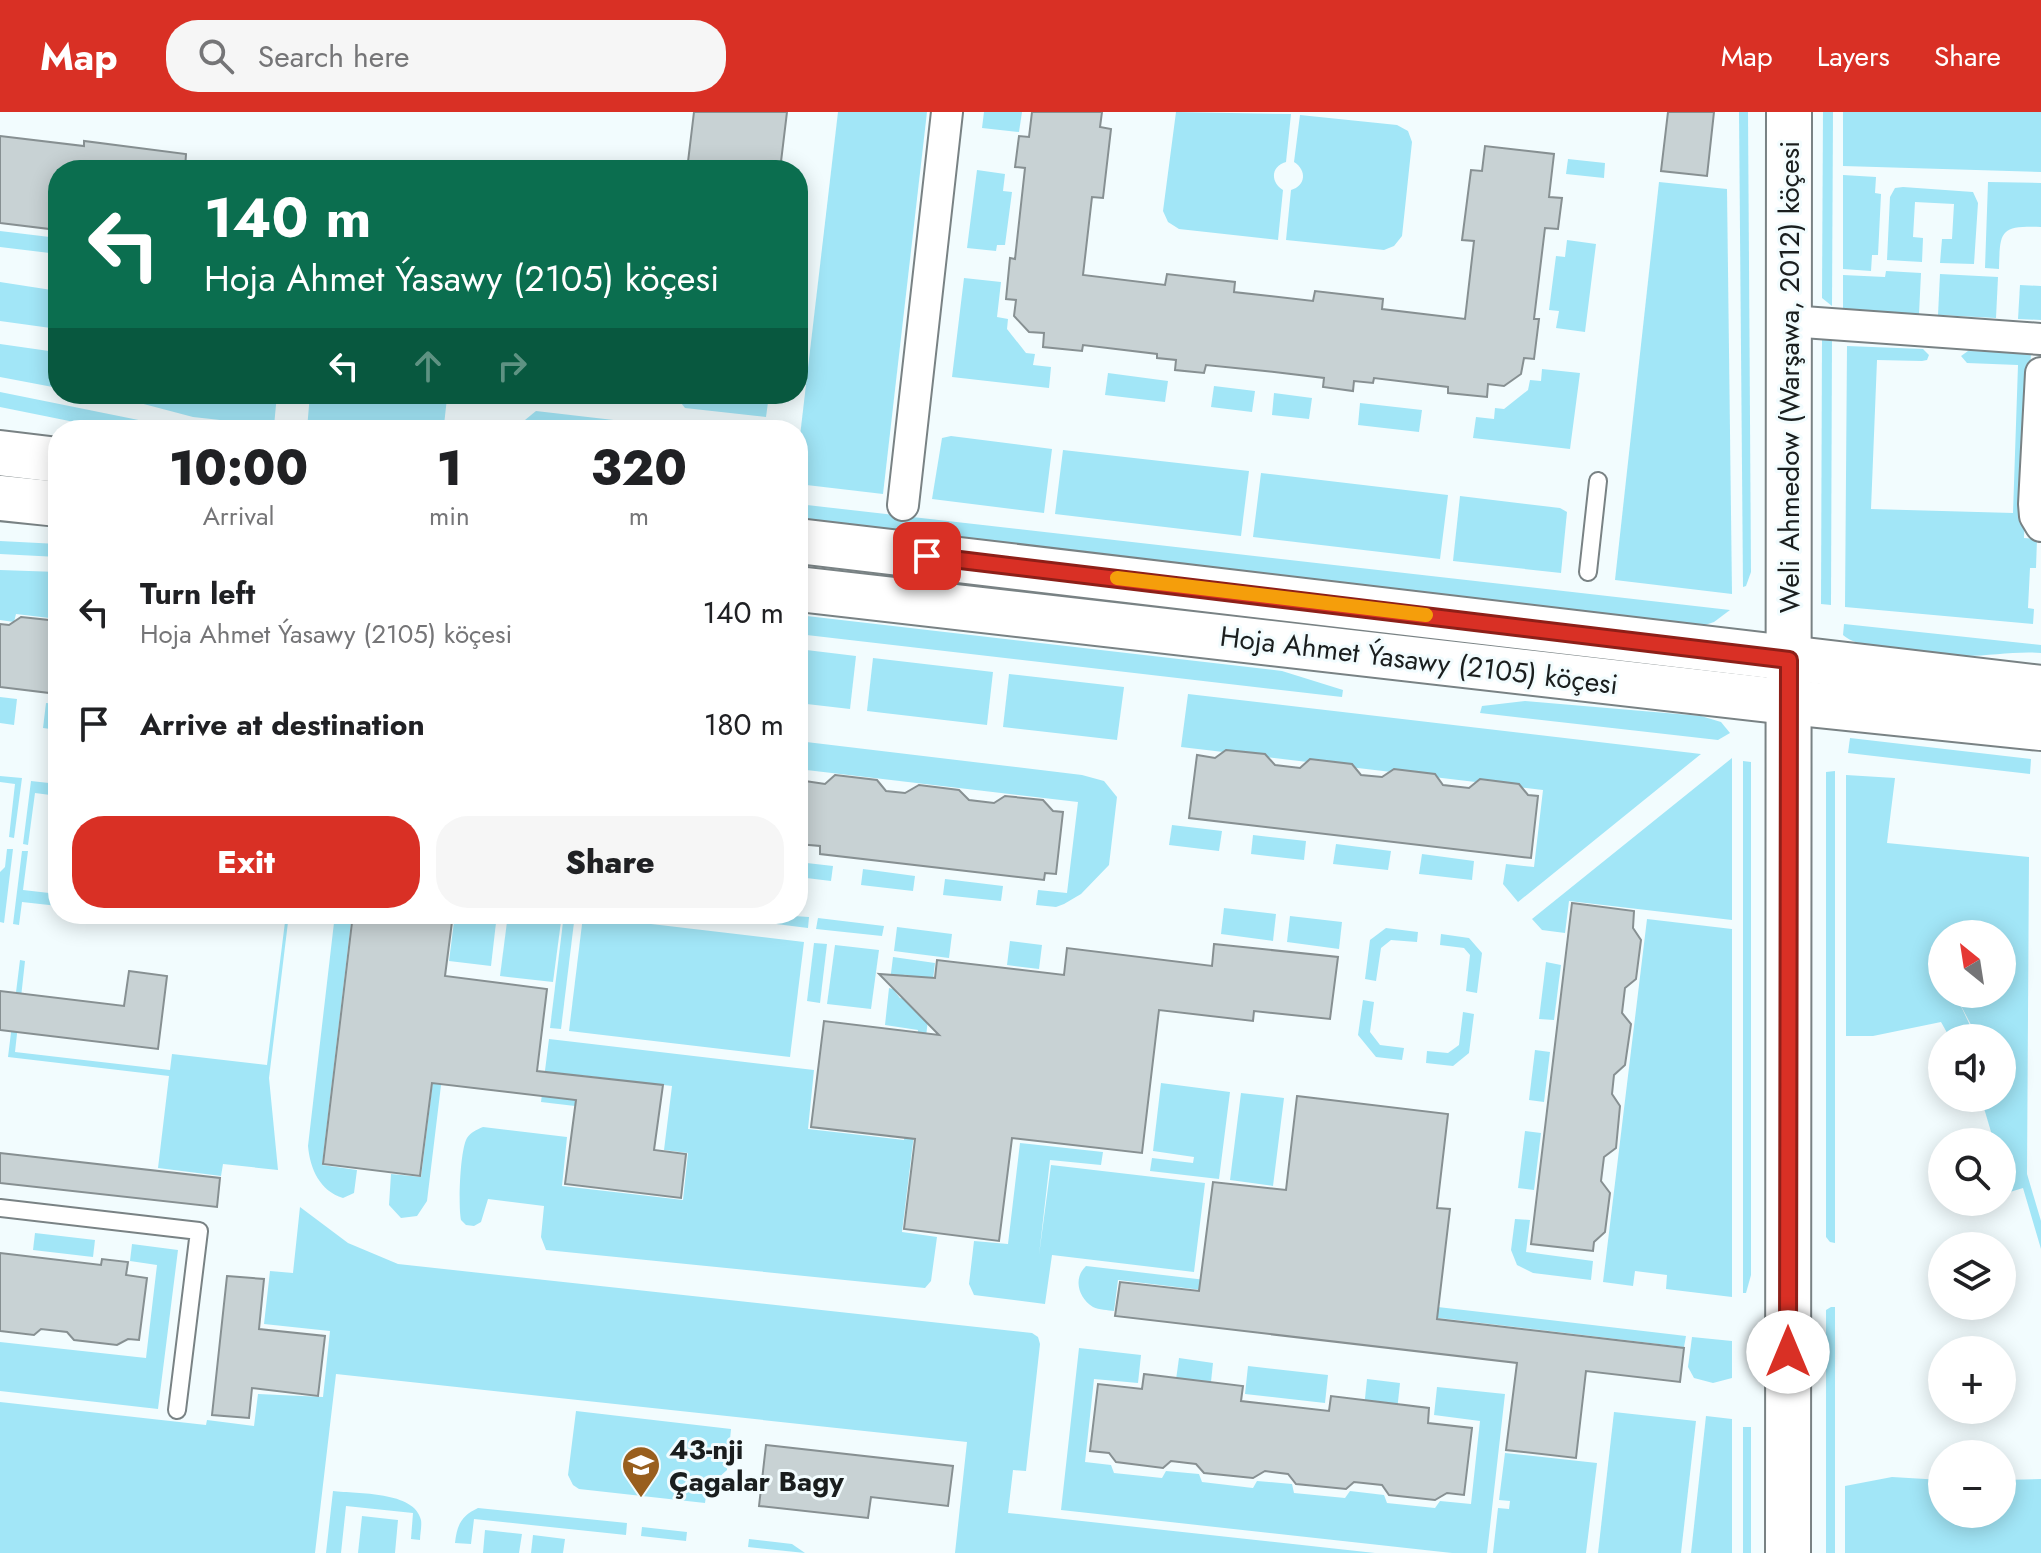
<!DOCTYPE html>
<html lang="en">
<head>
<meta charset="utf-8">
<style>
  body { margin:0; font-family:Jost,sans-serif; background:#f6f6f6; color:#202124; height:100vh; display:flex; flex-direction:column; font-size:30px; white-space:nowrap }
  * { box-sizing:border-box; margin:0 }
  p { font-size:26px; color:#757577 }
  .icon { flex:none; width:44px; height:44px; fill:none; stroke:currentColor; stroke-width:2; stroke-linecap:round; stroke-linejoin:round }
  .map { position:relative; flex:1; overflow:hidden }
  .drawer { position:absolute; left:48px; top:308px; width:760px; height:504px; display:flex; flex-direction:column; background:#fff; border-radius:32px; box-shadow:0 4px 20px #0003 }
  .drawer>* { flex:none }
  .guide { position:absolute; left:48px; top:48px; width:760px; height:244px; border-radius:32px; box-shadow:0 4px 20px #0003; background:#0b6e4f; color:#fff; overflow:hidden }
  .needle { width:52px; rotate:330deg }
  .tools { position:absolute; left:1928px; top:808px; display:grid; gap:16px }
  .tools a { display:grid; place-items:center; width:88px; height:88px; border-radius:50%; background:#fff; box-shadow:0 4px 20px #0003; font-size:40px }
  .pin { position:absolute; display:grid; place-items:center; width:68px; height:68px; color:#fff; margin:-34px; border-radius:16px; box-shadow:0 4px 12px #0006 }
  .me { position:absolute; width:88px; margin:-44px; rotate:0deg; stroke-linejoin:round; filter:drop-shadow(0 0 6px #0008) }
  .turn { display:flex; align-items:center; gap:28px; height:168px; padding:0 24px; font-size:36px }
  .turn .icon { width:104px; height:104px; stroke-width:2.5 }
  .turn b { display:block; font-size:56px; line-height:68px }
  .lanes { display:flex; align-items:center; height:76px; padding:0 24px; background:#0003; justify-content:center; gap:40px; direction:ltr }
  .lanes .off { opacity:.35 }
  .eta { display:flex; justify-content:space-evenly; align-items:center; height:136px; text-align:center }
  .eta b { font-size:48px; font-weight:800; line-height:56px }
  .action { display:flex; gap:16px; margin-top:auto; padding:16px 24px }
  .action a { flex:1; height:92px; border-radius:32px; background:#d93025; color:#fff; font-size:32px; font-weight:800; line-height:92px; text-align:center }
  .action a+a { background:#f6f6f6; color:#202124 }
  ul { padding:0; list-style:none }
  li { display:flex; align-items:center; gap:24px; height:112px; padding:0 24px }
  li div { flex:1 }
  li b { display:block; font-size:30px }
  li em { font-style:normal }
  header { display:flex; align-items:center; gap:48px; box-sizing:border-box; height:112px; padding:0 40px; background:#d93025; color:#fff }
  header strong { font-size:38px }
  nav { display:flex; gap:44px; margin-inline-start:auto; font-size:28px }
  .search { width:560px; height:72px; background:#f6f6f6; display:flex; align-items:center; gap:20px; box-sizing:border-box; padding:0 28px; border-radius:32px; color:#757577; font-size:30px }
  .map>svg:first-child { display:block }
</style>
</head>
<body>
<header>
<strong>Map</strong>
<div class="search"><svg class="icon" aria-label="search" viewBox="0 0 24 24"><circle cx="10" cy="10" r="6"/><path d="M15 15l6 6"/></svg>Search here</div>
<nav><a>Map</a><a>Layers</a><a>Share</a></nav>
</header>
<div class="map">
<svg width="2041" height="1441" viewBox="0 0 2041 1441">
  <rect width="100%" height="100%" fill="#f2fcfe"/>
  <g fill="#a2e6f7" fill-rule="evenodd">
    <polygon points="838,0 927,0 883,382 798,372 798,341"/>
    <polygon points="984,0 1022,0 1019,20 982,16"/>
    <path d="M1176,0L1291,2L1286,50C1271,54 1270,70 1283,78L1278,128L1179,117L1168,110L1163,99Z"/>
    <polygon points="1739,0 1748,0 1751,460 1746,474 1743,475"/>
    <polygon points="1823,0 1833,0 1832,194 1822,186"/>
    <polygon points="1843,0 2041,0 2041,60 1843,54"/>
    <path d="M1300,3L1397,13L1408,19L1412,30L1402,124L1394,134L1384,138L1286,128L1291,78C1306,74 1307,58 1294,50Z"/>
    <polygon points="1568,47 1605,51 1604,66 1566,62"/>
    <polygon points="977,58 1005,62 1003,79 1012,80 1005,133 997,133 996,139 967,136"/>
    <polygon points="1843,63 1876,65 1875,81 1881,82 1878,143 1872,143 1871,159 1843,157"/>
    <polygon points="1659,70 1727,77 1732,482 1615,468"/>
    <path d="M1988,70L2041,71V115C2000,114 2000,118 1999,157L1985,156Z"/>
    <polygon points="1903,75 1973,80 1978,91 1974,152 1940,151 1942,127 1952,127 1954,92 1915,90 1913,125 1923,126 1922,150 1887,148 1890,85 1895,76"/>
    <polygon points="0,119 58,126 58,142 0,135"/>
    <polygon points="1567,128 1596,132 1585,220 1556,216 1559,199 1549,198 1556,144 1565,145"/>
    <polygon points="1886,159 1921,161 1919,202 1843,198 1843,163 1885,165"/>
    <polygon points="1940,162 1998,165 1996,206 1938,203"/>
    <polygon points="964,166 1001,170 997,205 1008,207 1007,217 1026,241 1035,242 1033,253 1051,255 1049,276 952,265"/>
    <polygon points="0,170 58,179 58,217 0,209"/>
    <polygon points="2020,173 2041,174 2041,208 2018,207"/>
    <polygon points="1822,226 1832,226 1831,493 1821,492"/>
    <polygon points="0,232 56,240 58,276 0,265"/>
    <polygon points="1847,234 1923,237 1929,243 1927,248 1922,249 1877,248 1871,397 2013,401 2018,253 1967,251 1961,244 1968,239 2031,240 2024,426 2037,427 2036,456 2030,456 2028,496 2034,497 2033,512 1845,495"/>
    <polygon points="1542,257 1580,261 1570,337 1473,326 1476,305 1494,307 1495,296 1504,297 1528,278 1530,268 1541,269"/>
    <polygon points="1108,261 1168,269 1165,290 1105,283"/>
    <polygon points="1214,274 1255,279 1252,300 1211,295"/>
    <polygon points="0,280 188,318 114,318 0,295"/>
    <polygon points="1274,281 1312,286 1309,307 1272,303"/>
    <polygon points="137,282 277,282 274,314 193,305 136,290"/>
    <polygon points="310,282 410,282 447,286 444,313 465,316 465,318 307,317"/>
    <polygon points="566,282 660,282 647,292"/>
    <polygon points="674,282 768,282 769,283 766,305 685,296"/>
    <polygon points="1360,291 1422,298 1419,320 1358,313"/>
    <polygon points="536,299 648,312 653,318 523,318 525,308"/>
    <polygon points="951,324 1052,337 1044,401 932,387 942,326"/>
    <polygon points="1063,338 1249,359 1241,424 1055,402"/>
    <polygon points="1261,361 1448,383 1440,447 1253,425"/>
    <polygon points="1460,384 1560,396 1567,400 1561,461 1453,449"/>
    <polygon points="798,392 1730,498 1714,510 1705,513 798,410"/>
    <polygon points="0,429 58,432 58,445 0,442"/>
    <polygon points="0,458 58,460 58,507 16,502 14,510 0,508"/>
    <polygon points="798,503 1282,559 1343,578 1342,585 798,522"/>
    <path d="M1844,512L2041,533V541C2016,539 1991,544 1965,544C1939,544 1861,540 1843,523Z"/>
    <polygon points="798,537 856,544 850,597 798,591"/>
    <polygon points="873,546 993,560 987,613 867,599"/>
    <polygon points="1009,562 1124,575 1117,628 1003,615"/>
    <polygon points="1188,582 1701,642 1518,790 1503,772 1506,752 1534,755 1543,678 1181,635"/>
    <polygon points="0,585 17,587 14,613 0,611"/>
    <polygon points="1525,589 1701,604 1721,610 1730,621 1718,628 1480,601 1482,594"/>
    <polygon points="46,591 58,592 58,618 43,616"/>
    <polygon points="1850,626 2031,647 2030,662 1848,641"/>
    <polygon points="798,629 1082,663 1104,669 1117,685 1109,753 1081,782 1064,792 1056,795 1036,793 1038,778 1067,781 1078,690 798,657"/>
    <polygon points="1732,646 1732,808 1569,789 1565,821 1542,818 1532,807"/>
    <polygon points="1743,649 1751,650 1751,1163 1746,1181 1743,1181"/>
    <polygon points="1835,659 1835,1131 1830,1130 1826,1125 1826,660"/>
    <path d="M1846,663L1895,666L1887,731L2029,745L2027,1062L2041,1109V1137L2023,1076L2010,1080L2002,1055V1030H1994L1981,986H2002V926H1978L1958,888L1976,926H1950L1941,910L1873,924H1846ZM1942,822H2002V882H1942Z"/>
    <polygon points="0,664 22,666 14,726 9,725 15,672 0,670"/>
    <polygon points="31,669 58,672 58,684 35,681 28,733 23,732"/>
    <polygon points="1172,713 1222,719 1219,739 1169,733"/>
    <polygon points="1253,723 1306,729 1304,748 1251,742"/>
    <polygon points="1336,732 1391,739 1388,758 1333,752"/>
    <polygon points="7,737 13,737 4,811 0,810 0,760 5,755"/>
    <polygon points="22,739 28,739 23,778 58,782 58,794 22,790 19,813 13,812"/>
    <polygon points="1422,742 1474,749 1472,768 1419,762"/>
    <polygon points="798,750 833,754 831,769 798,765"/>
    <polygon points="863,757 915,764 913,779 861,773"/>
    <polygon points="945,767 1003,774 1001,789 943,783"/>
    <polygon points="1224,796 1276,802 1273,829 1221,822"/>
    <polygon points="286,802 289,802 269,966 278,1058 223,1052 221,1064 158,1056 169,964 8,945 20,848 25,849 15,940 170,958 172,942 267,953"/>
    <path d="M335,802H352L322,1053L357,1058L354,1081L343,1086C320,1079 310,1057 308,1034Z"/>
    <polygon points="455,802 497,802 491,854 449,849"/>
    <polygon points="508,802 562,802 553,870 500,864"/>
    <polygon points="564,802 575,802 561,917 550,916"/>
    <polygon points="762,802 809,805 808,816 761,810"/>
    <polygon points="583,804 804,830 790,945 569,919"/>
    <polygon points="1290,804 1342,810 1339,837 1287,830"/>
    <polygon points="818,806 884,814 882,824 816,817"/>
    <polygon points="1647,807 1732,817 1732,1185 1666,1177 1667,1163 1635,1159 1633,1174 1603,1170"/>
    <polygon points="897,815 952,822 949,846 894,839"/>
    <polygon points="1386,816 1418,820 1417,830 1391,828 1381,836 1376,869 1365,867 1370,828"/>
    <polygon points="1441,822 1469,826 1482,841 1477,881 1466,879 1470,843 1464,836 1440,833"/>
    <polygon points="1010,829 1042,833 1039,857 1007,853"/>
    <polygon points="814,831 827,832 820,891 807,889"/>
    <polygon points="835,833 879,838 871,897 827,892"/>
    <path d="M893,845L935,851L902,1120L937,1125L931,1169L925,1176L546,1138L541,1125L544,1094L488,1087L481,1110L474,1114L466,1113L461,1108C458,1093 460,1038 467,1026C471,1020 476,1018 483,1015L567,1025L562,1074L683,1088L688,1041L664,1038L672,974L579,963L575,994L541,990L549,927L814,958L808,1017L904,1028L918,918L885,913L889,876L893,877L900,886L908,887L917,868C907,860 900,862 890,869Z"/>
    <polygon points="1546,850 1561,853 1554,908 1539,907"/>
    <polygon points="446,865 454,866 427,1089 417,1104 401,1106 389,1093 391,1062 421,1065"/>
    <polygon points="1363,888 1374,890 1370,920 1380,933 1404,936 1402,948 1376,945 1358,923"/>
    <polygon points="1463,900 1474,902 1469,941 1453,954 1426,951 1427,939 1448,941 1459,933"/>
    <polygon points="1535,938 1550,940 1544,990 1529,988"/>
    <polygon points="1161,971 1230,980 1219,1067 1150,1059 1152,1046 1193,1051 1194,1045 1153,1039"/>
    <polygon points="1241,981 1284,986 1273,1074 1230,1068"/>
    <polygon points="1525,1019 1541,1021 1534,1078 1518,1076"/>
    <polygon points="1020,1031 1103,1040 1101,1053 1050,1048 1039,1143 1051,1053 1205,1071 1194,1160 1052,1143 1045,1192 974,1183 969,1172 974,1129 1008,1132"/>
    <polygon points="300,1095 348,1131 398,1152 1032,1221 1038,1225 1040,1232 1026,1359 1013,1358 1008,1401 1375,1441 955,1441 967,1330 336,1262 315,1441 0,1441 0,1290 206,1313 207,1308 254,1314 258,1282 323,1285 330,1219 264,1212 270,1159 293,1161"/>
    <polygon points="1515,1107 1530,1108 1526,1140 1593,1149 1591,1168 1533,1161 1517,1153 1511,1138"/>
    <polygon points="35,1121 95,1128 93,1145 33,1138"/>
    <polygon points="132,1132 178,1138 158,1297 0,1279 0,1230 146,1246 157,1153 130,1149"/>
    <path d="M1086,1154L1686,1224L1684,1235L1118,1168L1114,1199C1108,1198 1099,1198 1093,1195C1078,1186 1073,1166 1086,1154Z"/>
    <polygon points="1831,1195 1835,1195 1835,1441 1826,1441 1826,1198"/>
    <polygon points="1692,1225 1732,1229 1732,1266 1713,1271 1694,1266 1688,1255"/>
    <polygon points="1079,1236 1141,1243 1138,1271 1094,1267 1085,1350 1111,1353 1114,1361 1162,1366 1166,1359 1199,1362 1202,1370 1253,1376 1257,1369 1292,1372 1294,1381 1345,1386 1350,1379 1384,1383 1387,1391 1435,1396 1440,1389 1471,1392 1480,1309 1434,1303 1437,1275 1505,1282 1487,1441 1452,1441 1061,1398"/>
    <polygon points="1179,1246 1213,1251 1210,1279 1175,1275"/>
    <polygon points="1248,1254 1328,1263 1325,1291 1245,1282"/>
    <polygon points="1367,1267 1400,1271 1397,1299 1364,1296"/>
    <polygon points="576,1299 731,1317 727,1358 707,1376 705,1391 579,1377 573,1373 568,1363"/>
    <polygon points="1614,1300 1696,1309 1681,1441 1598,1441"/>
    <polygon points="1706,1304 1732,1307 1732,1441 1691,1441"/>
    <rect x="1743" y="1315" width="8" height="126"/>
    <polygon points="1505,1341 1597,1351 1586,1441 1493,1441 1498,1396 1509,1397 1510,1389 1499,1388"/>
    <polygon points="1892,1365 1942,1368 1942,1402 2002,1402 2002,1368 2041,1367 2041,1441 1845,1441 1845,1374"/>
    <path d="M333,1379C357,1382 415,1379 421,1408C422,1414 420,1422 420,1428L411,1427L413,1401L346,1394L341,1441H326Z"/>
    <path d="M478,1396L627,1411L626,1423L474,1407L471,1432L455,1431C457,1413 461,1404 478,1396Z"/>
    <polygon points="362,1404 398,1408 395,1441 358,1441"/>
    <polygon points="642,1415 687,1420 686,1429 641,1424"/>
    <polygon points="485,1418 522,1422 519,1441 483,1441"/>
    <polygon points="533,1423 565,1427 563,1441 531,1441"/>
    <polygon points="749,1427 792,1432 805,1441 748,1435"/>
  </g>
  <g fill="#c8d2d4" stroke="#879092" stroke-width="2">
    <polygon points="694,0 787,0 780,58 687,58"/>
    <polygon points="1032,0 1102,0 1100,15 1111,17 1103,86 1092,85 1083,163 1165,173 1167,162 1235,170 1234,180 1313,189 1315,179 1383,187 1382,197 1465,207 1474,129 1462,128 1471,58 1482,59 1485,34 1554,42 1549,85 1562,86 1558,117 1545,116 1534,207 1539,207 1534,247 1524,246 1521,262 1504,274 1488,272 1487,285 1448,281 1448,275 1374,266 1373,271 1354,269 1353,279 1323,275 1324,266 1265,259 1206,253 1204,261 1175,258 1176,248 1157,246 1157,242 1083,233 1082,239 1043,235 1044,221 1029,220 1014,204 1016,188 1006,187 1010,146 1015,147 1025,56 1015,55 1019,24 1029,25"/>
    <polygon points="1668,0 1714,0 1707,64 1661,59"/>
    <polygon points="0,24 84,34 84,29 186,42 185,58 58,58 58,118 0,111"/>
    <polygon points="21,505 58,509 58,582 0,575 0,512 9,513"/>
    <polygon points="1226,638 1265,642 1275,653 1300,656 1310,647 1352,652 1361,663 1382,665 1394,657 1435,662 1443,673 1469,676 1480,667 1519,672 1528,683 1538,684 1531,746 1189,706 1197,643 1215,646"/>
    <polygon points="835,663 877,668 886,679 905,681 919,673 959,678 969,688 994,691 1005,684 1043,688 1053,699 1063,700 1056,762 1045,761 1044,768 820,742 820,734 798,732 798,668 825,672"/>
    <polygon points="1572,791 1634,799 1633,816 1641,828 1636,867 1625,876 1622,901 1631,912 1625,953 1614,963 1612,982 1620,994 1616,1036 1604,1045 1601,1069 1610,1081 1605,1120 1594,1130 1593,1139 1531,1132"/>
    <polygon points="353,802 453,802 445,864 547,877 537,959 663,973 654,1038 686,1042 681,1086 565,1072 576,988 432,971 420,1064 323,1052"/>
    <polygon points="1214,832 1338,845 1330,907 1254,899 1253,909 1159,898 1142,1041 1012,1026 999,1129 904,1117 915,1027 811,1015 824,909 939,923 879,862 935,866 937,848 1064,863 1067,836 1212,854"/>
    <polygon points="129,859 167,864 158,937 0,918 0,879 124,894"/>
    <polygon points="1297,984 1448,1002 1437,1096 1450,1097 1437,1207 1684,1236 1680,1270 1586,1259 1576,1346 1506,1338 1517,1251 1115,1204 1120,1170 1199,1179 1213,1070 1286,1078"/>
    <polygon points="0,1041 220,1066 217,1095 0,1071"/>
    <polygon points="0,1141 101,1153 102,1147 128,1150 126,1163 147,1166 139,1228 128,1227 117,1233 74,1228 67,1220 41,1217 34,1223 0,1219"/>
    <polygon points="227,1164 264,1167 259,1217 325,1224 318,1284 252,1276 249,1306 212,1303"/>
    <polygon points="1144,1262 1243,1274 1241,1289 1329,1299 1331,1284 1429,1296 1428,1311 1472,1316 1464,1383 1447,1381 1435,1388 1389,1383 1382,1373 1354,1370 1346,1377 1296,1372 1288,1362 1265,1359 1253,1366 1204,1361 1196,1352 1171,1349 1163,1356 1116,1350 1109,1341 1090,1339 1098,1272 1142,1277"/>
    <polygon points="766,1333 953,1354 948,1394 871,1385 868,1406 759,1394"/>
  </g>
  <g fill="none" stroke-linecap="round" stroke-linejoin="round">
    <g stroke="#798284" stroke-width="20">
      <g id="lane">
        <polyline points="1588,460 1598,369"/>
        <polyline points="0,1096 199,1119 177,1298"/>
      </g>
    </g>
    <g stroke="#798284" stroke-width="34">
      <g id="street">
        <polyline points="1789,209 2041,227"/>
        <polyline points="2041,261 2034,392 2035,404 2041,414"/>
        <polyline points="903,393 947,0"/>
      </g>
    </g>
    <g stroke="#798284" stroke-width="48">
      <g id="secondary">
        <polyline points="0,341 58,348"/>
        <polyline points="0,386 58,392"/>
        <polyline points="798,429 2041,576"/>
        <polyline points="798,477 1788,590 2041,616"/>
        <polyline points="1788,1441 1789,0"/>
      </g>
    </g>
    <use href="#lane" stroke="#fff" stroke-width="16"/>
    <use href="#street" stroke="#fff" stroke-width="30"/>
    <use href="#secondary" stroke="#fff" stroke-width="44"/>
  </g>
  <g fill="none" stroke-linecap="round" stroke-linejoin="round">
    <g stroke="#8d1f18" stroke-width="20">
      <polyline id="route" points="927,444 1789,548 1788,1240"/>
    </g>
    <use href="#route" stroke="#d93025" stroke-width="14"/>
    <polyline stroke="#f59e0b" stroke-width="14" points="1117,466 1426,503"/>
  </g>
  <defs>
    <g id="school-pin" transform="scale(2)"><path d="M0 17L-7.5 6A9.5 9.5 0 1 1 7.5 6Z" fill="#995f1e" stroke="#f2fcfe"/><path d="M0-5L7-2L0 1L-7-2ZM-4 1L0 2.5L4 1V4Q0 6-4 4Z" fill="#fff"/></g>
  </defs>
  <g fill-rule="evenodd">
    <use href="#school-pin" x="641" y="1353"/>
  </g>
  <g text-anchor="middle" stroke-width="6" stroke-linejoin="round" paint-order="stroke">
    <g font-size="28" fill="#1a1e1e" stroke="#f2fcfe">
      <text transform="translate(1789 265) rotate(-90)" y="10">Weli Ahmedow (Warşawa, 2012) köçesi</text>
      <text transform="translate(1419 548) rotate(7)" y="10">Hoja Ahmet Ýasawy (2105) köçesi</text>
    </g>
    <g font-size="28" font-weight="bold" fill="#1a1e1e" stroke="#f2fcfe" text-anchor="start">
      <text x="669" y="1347">43-nji<tspan x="669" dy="32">Çagalar Bagy</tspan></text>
    </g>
  </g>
</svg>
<div class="tools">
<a><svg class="needle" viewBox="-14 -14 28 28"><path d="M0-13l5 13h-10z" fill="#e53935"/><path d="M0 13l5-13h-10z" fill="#757577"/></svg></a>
<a><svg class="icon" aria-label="sound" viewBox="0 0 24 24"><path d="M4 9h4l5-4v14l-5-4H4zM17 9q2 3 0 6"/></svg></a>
<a><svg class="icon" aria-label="search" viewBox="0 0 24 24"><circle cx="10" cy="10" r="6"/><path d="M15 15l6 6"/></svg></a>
<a><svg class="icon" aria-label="layers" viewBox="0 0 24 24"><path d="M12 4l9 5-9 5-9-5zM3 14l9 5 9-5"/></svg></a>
<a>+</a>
<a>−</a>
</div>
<div class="pin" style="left:927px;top:444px;background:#d93025"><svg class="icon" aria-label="arrive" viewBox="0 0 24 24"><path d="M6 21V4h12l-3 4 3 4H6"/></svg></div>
<svg class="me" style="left:1788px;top:1240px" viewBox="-20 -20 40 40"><circle r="19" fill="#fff"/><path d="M0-13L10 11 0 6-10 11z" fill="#d93025"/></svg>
<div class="guide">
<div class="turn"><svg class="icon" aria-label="left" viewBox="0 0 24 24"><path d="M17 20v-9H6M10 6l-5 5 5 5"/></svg><div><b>140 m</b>Hoja Ahmet Ýasawy (2105) köçesi</div></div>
<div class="lanes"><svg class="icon" aria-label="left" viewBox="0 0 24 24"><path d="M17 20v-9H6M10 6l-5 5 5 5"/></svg><svg class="icon off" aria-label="ahead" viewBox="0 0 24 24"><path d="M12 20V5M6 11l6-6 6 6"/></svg><svg class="icon off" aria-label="right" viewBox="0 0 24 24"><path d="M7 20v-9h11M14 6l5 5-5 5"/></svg></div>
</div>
<section class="drawer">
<div class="eta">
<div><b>10:00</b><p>Arrival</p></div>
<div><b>1</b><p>min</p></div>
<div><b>320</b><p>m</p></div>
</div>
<ul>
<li><svg class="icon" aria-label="left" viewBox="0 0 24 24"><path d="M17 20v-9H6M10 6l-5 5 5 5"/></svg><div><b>Turn left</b><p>Hoja Ahmet Ýasawy (2105) köçesi</p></div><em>140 m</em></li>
<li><svg class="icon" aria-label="arrive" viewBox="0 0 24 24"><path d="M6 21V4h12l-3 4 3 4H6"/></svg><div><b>Arrive at destination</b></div><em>180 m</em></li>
</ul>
<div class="action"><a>Exit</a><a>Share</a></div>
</section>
</div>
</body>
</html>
